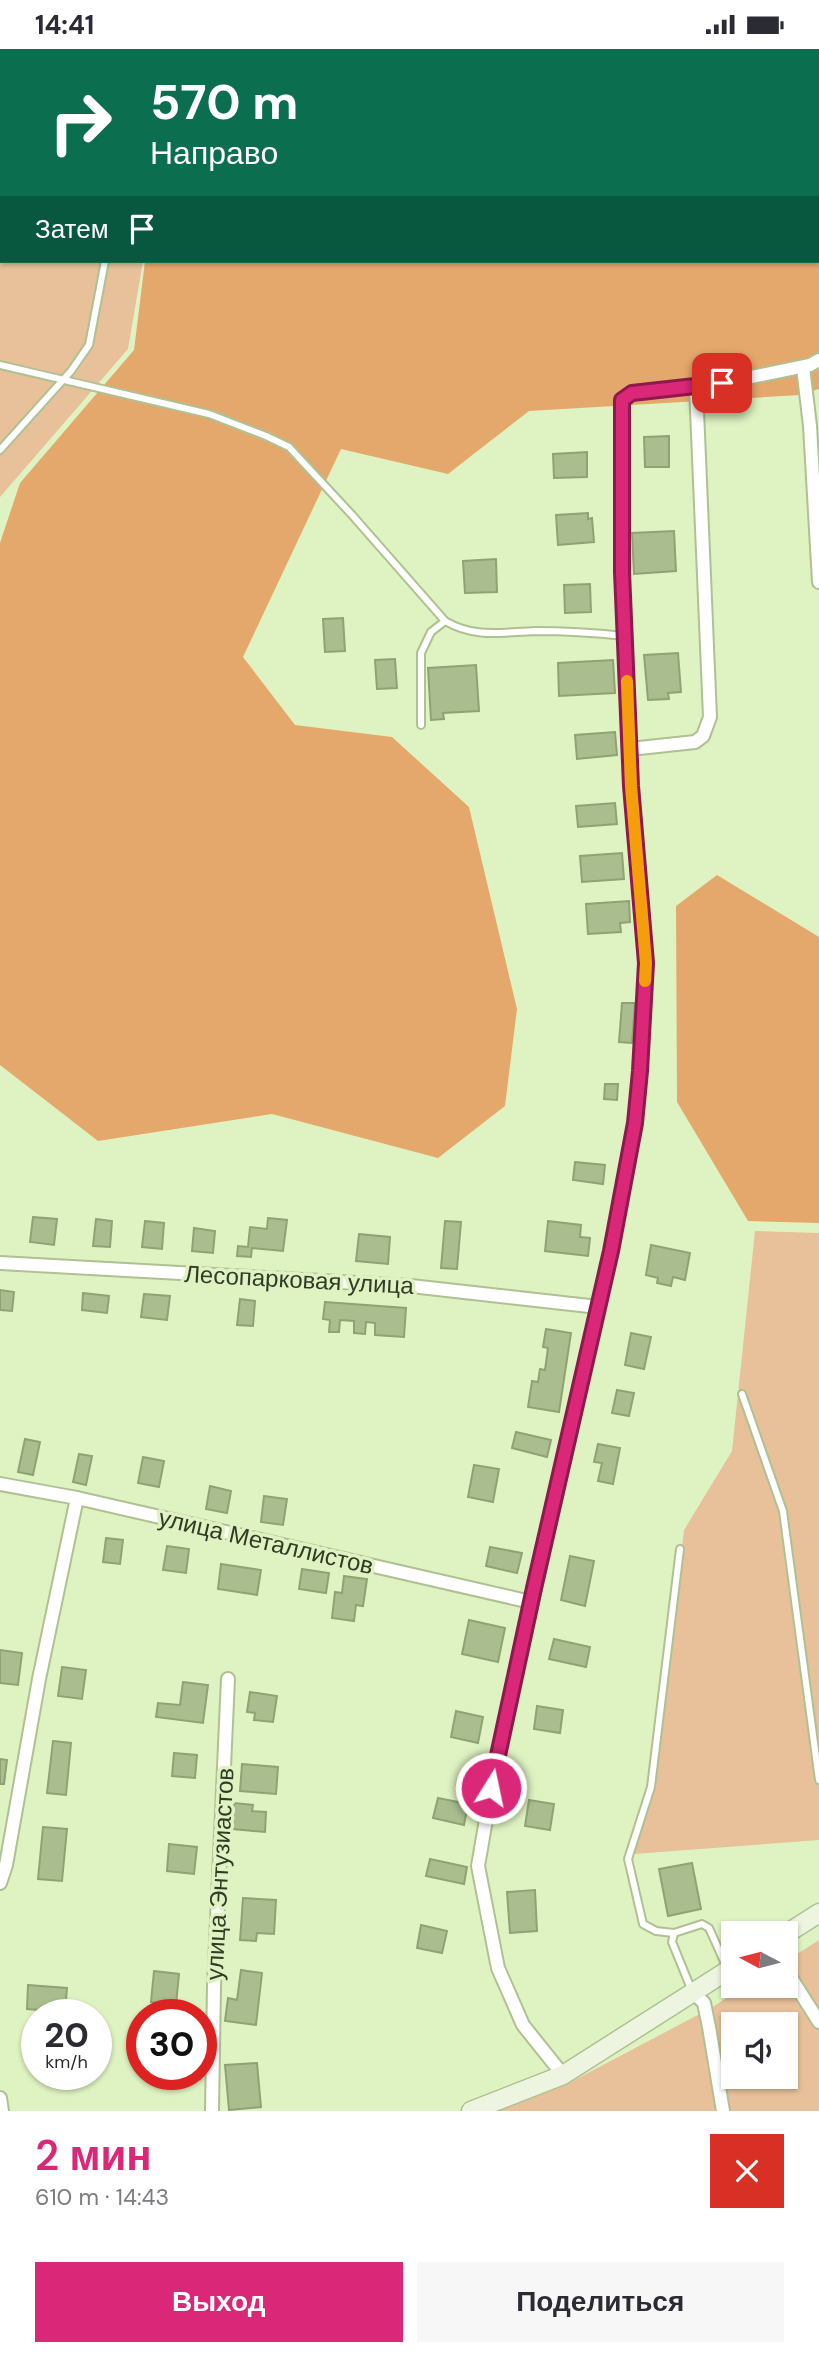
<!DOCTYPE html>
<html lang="ru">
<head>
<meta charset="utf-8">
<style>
  body { margin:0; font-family:"DM Sans",sans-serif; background:#f7f7f7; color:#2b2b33; height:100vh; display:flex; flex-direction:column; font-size:26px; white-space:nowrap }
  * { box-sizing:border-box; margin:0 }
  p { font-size:23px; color:#7c7c81 }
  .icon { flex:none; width:38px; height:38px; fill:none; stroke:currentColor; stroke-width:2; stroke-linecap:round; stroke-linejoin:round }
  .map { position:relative; height:2062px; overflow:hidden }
  .side { display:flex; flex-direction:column; background:#fff; flex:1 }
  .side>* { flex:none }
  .top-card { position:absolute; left:0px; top:0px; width:819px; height:214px; box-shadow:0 2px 5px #0004; background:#0b6e4f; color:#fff; overflow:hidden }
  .needle { width:46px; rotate:277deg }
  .buttons { position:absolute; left:721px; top:1872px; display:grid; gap:14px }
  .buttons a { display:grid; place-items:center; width:77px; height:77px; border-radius:0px; background:#fff; box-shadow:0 2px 5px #0004; font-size:35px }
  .speed { position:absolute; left:21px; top:1950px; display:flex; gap:14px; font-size:35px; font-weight:700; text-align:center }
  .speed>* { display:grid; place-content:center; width:91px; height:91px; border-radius:50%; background:#fff; box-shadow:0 2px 5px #0004; line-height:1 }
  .speed small { font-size:18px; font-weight:400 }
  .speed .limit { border:10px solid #d22; background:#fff; color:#111 }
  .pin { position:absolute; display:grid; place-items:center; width:60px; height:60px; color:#fff; margin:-30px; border-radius:14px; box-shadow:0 4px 10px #0006 }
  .me { position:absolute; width:77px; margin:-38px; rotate:10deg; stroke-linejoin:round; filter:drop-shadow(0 0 5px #0008) }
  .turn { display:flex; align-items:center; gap:24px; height:147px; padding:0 35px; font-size:32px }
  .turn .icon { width:91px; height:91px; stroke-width:2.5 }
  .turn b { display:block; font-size:49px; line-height:60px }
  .then { display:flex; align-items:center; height:66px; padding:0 35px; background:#0003; gap:14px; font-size:26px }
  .round { display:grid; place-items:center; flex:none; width:74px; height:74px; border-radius:0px; background:#f7f7f7 }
  .head { display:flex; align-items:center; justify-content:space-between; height:119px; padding:0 35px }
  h1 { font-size:42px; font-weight:600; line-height:52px; color:#db2777 }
  .primary-button { display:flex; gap:14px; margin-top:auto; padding:14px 35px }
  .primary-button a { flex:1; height:80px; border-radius:0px; background:#db2777; color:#fff; font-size:28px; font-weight:600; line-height:80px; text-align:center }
  .primary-button a+a { background:#f7f7f7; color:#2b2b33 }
  .status { display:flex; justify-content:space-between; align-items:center; height:49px; padding:0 35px; background:#fff; direction:ltr }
  .status svg { height:19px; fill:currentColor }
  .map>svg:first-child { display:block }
</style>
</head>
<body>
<div class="status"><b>14:41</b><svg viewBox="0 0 49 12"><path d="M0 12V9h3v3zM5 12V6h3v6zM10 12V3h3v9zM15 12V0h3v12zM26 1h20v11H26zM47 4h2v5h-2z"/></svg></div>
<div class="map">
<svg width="819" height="2062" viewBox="0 0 819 2062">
  <rect width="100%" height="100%" fill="#dff3c2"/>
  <g fill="#e8c09a" fill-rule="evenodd">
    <polygon points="0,137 2,212 143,212 128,300 0,448"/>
    <polygon points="755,1182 819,1184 819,1791 634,1805 654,1740 684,1481 732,1402"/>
    <path d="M819,1891V2062H493L567,2035L711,1959L745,1937H786V1912ZM733,1976H786V2028H733Z"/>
  </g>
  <g fill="#e5a86c">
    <polygon points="602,0 819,0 819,340 800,346 529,362 448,425 341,400 243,608 295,676 392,688 469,758 517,960 505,1057 438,1109 272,1065 98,1092 0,1016 0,494 20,434 134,301 145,212 817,212 817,2 600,2"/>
    <polygon points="717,826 819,888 819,1174 748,1172 677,1053 676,857"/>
  </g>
  <g fill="#aabd8e" stroke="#90a274" stroke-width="2">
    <polygon points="669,387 669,418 645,418 644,388"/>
    <polygon points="587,403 587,428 554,429 553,405"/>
    <polygon points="588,464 588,470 592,469 594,493 558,496 556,466"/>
    <polygon points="674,482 676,522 634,525 632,484"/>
    <polygon points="496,510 497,543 465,544 463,512"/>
    <polygon points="590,535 591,563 565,564 564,536"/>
    <polygon points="343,569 345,602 325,603 323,570"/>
    <polygon points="678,604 681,643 668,644 669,650 648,651 644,606"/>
    <polygon points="395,610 397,639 377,640 375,611"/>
    <polygon points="613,611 615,644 559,647 558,614"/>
    <polygon points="476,616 479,662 443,664 444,670 431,671 428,619"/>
    <polygon points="615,683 617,706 577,710 575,686"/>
    <polygon points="615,754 617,775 578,778 576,757"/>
    <polygon points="622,804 624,830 582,833 580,807"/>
    <polygon points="629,852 630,873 620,874 621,883 588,885 586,855"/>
    <polygon points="622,954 635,954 632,994 619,993"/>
    <polygon points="605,1035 618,1035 617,1051 604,1050"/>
    <polygon points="575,1113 605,1116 603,1135 573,1131"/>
    <polygon points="33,1168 57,1170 54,1196 30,1193"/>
    <polygon points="268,1169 287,1171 283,1202 252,1199 251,1208 237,1207 238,1197 248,1198 250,1178 267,1180"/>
    <polygon points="96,1170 112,1172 110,1198 93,1197"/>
    <polygon points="145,1172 164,1174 162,1200 142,1198"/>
    <polygon points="445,1172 461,1173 457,1220 441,1219"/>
    <polygon points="548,1172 581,1176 580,1188 590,1189 588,1207 545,1202"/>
    <polygon points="194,1179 215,1182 213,1204 192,1202"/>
    <polygon points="359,1185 390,1188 388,1215 356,1212"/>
    <polygon points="651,1196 690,1204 685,1231 673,1228 671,1237 657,1234 658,1229 646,1226"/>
    <polygon points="0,1241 14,1243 12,1262 0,1261"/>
    <polygon points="83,1244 109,1247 107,1264 82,1261"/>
    <polygon points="144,1245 170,1247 167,1271 141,1268"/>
    <polygon points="240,1250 255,1252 253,1277 237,1276"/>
    <polygon points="325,1253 406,1259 404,1288 375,1286 375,1274 366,1273 365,1285 354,1284 354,1272 340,1271 339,1283 329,1283 330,1271 323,1270"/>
    <polygon points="546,1280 571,1284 559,1363 528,1358 532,1332 538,1333 540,1320 545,1321 548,1299 543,1298"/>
    <polygon points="631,1284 651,1288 644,1320 625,1316"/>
    <polygon points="617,1341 634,1344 629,1367 612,1364"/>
    <polygon points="516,1383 551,1391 547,1408 512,1399"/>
    <polygon points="25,1390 40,1393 33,1426 18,1423"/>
    <polygon points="598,1395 620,1399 613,1435 598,1432 602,1414 594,1413"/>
    <polygon points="79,1405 92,1407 86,1436 73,1433"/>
    <polygon points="143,1408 164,1412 159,1438 138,1434"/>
    <polygon points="474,1416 499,1420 493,1453 468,1448"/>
    <polygon points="210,1437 231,1442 227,1464 206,1460"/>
    <polygon points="264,1447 287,1450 283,1476 261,1473"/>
    <polygon points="106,1489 123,1491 120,1515 103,1513"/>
    <polygon points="167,1497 189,1500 186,1524 163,1521"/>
    <polygon points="490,1498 522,1504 517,1524 486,1517"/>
    <polygon points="570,1507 594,1512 585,1557 561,1551"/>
    <polygon points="221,1515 261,1521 257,1546 218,1540"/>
    <polygon points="302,1520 329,1524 326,1544 299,1540"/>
    <polygon points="344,1527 367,1530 363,1557 356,1556 354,1572 332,1569 335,1543 342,1544"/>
    <polygon points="469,1571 505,1579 498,1613 462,1605"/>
    <polygon points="554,1590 590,1598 586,1618 549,1610"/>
    <polygon points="0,1601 22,1604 18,1636 0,1634"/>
    <polygon points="62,1618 86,1621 82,1650 58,1647"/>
    <polygon points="183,1633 208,1636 203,1674 156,1668 158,1654 180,1656"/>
    <polygon points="250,1643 277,1647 273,1673 254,1671 255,1664 247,1663"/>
    <polygon points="537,1657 563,1661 560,1684 534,1680"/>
    <polygon points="456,1662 483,1668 478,1694 451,1688"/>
    <polygon points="53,1692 71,1694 66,1746 47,1744"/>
    <polygon points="174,1704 197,1706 195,1729 172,1727"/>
    <polygon points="0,1710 7,1711 4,1735 0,1735"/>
    <polygon points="242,1715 278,1718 276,1745 240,1742"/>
    <polygon points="438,1749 468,1755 464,1776 433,1769"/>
    <polygon points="529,1751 554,1755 550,1781 525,1777"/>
    <polygon points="234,1754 253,1756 252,1762 266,1763 265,1783 233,1780"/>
    <polygon points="43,1778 67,1780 62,1832 38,1830"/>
    <polygon points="169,1795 197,1798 194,1825 167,1822"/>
    <polygon points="430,1810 467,1818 464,1835 426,1827"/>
    <polygon points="692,1814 701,1860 668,1867 659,1820"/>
    <polygon points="535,1841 537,1882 510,1884 507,1843"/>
    <polygon points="243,1849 276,1851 274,1885 257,1884 256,1892 240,1891"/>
    <polygon points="421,1876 447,1882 442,1904 417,1899"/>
    <polygon points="241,1921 262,1924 256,1976 225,1972 228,1949 237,1951"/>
    <polygon points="154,1922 179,1925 176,1956 151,1953"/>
    <polygon points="28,1936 67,1939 65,1963 27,1960"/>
    <polygon points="139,1992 142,1992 142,2024 138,2024"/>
    <polygon points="257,2014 261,2058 229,2061 225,2016"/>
    <polygon points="151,2025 175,2025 174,2031 151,2031"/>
  </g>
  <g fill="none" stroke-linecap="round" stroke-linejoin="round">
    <g stroke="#afc192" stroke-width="10">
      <g id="service">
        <polyline points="476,2 477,0"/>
        <polyline points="0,107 2,107"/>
        <polyline points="0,189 2,190"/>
        <path d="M0,316L209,365L266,387L289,398L352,466L445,572C476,590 503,583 536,582C566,582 596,584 625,587"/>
        <polyline points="0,401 71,322 89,296 105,212"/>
        <polyline points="421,676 421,604 431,583 445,572"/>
        <polyline points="742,1345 783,1462 819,1731"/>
        <polyline points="674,1884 656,1882 643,1875 628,1810 651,1738 680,1500"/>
        <polyline points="692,1942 672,1893 674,1884 702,1875 709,1879 727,1919"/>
      </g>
    </g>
    <g stroke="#afc192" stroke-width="16">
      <g id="minor">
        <polyline points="144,2 144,0"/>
        <polyline points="0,80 2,80"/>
        <polyline points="803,318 810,377 819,533"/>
        <polyline points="630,700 695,693 703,687 710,668 696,338"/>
        <polyline points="0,1214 411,1237 598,1258"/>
        <polyline points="0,1435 77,1449 531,1553"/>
        <polyline points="0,1834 6,1816 39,1630 77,1449"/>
        <polyline points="786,1921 819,1973"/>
        <polyline points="693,1943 704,1954 709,1978 723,2062"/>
        <polyline points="563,2026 523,1976 498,1919 478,1817 496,1713 611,1202 635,1074 642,996 646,914 631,737 622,524 622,351 632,344 722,334 810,316 819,311"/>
        <polyline points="0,2049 2,2062"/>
        <polyline points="212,2062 214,1937 228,1630"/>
      </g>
    </g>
    <g stroke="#afc192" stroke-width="21">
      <g id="secondary">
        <polyline points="786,1885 819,1864"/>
        <polyline points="471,2062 563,2026 733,1918"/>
      </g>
    </g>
    <use href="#service" stroke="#fff" stroke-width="6"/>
    <use href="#minor" stroke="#fff" stroke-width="12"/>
    <use href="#secondary" stroke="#edf5e0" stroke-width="18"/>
  </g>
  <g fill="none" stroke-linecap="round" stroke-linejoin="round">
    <g stroke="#8e194d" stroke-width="18">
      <polyline id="route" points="491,1739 534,1539 611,1202 635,1074 640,1022 646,914 631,737 622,523 622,351 632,344 722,334"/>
    </g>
    <use href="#route" stroke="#db2777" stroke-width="12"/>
    <polyline stroke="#f59e0b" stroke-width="12" points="627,632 631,737 646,914 645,932"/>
  </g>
  <g text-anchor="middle" stroke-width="7" stroke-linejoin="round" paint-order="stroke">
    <g font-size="24" fill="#333b27" stroke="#dff3c2">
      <text transform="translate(299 1231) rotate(3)" y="8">Лесопарковая улица</text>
      <text transform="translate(266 1493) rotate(13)" y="8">улица Металлистов</text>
      <text transform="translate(220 1825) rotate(-87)" y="8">улица Энтузиастов</text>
    </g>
  </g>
</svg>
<div class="buttons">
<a><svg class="needle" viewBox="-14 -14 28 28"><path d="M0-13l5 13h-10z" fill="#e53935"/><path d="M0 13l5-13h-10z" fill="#7c7c81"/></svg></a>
<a><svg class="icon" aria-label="sound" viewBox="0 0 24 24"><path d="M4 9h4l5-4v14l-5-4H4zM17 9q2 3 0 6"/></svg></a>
</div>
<div class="speed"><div>20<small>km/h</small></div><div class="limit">30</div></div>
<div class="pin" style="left:722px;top:334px;background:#d93025"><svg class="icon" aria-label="arrive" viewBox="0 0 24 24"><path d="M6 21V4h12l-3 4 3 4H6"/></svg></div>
<svg class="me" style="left:491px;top:1739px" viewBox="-20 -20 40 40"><circle r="17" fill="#db2777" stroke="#fff" stroke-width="3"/><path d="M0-11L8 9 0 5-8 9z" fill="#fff"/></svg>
<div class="top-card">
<div class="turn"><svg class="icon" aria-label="right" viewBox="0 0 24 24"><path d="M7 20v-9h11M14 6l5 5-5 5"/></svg><div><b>570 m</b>Направо</div></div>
<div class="then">Затем<svg class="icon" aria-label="arrive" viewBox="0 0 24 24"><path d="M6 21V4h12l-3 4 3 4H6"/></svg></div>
</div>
</div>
<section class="side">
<div class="head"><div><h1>2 мин</h1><p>610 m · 14:43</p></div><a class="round" style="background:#d93025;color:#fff"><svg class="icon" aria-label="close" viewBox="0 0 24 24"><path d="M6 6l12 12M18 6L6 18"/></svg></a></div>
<div class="primary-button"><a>Выход</a><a>Поделиться</a></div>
</section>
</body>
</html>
